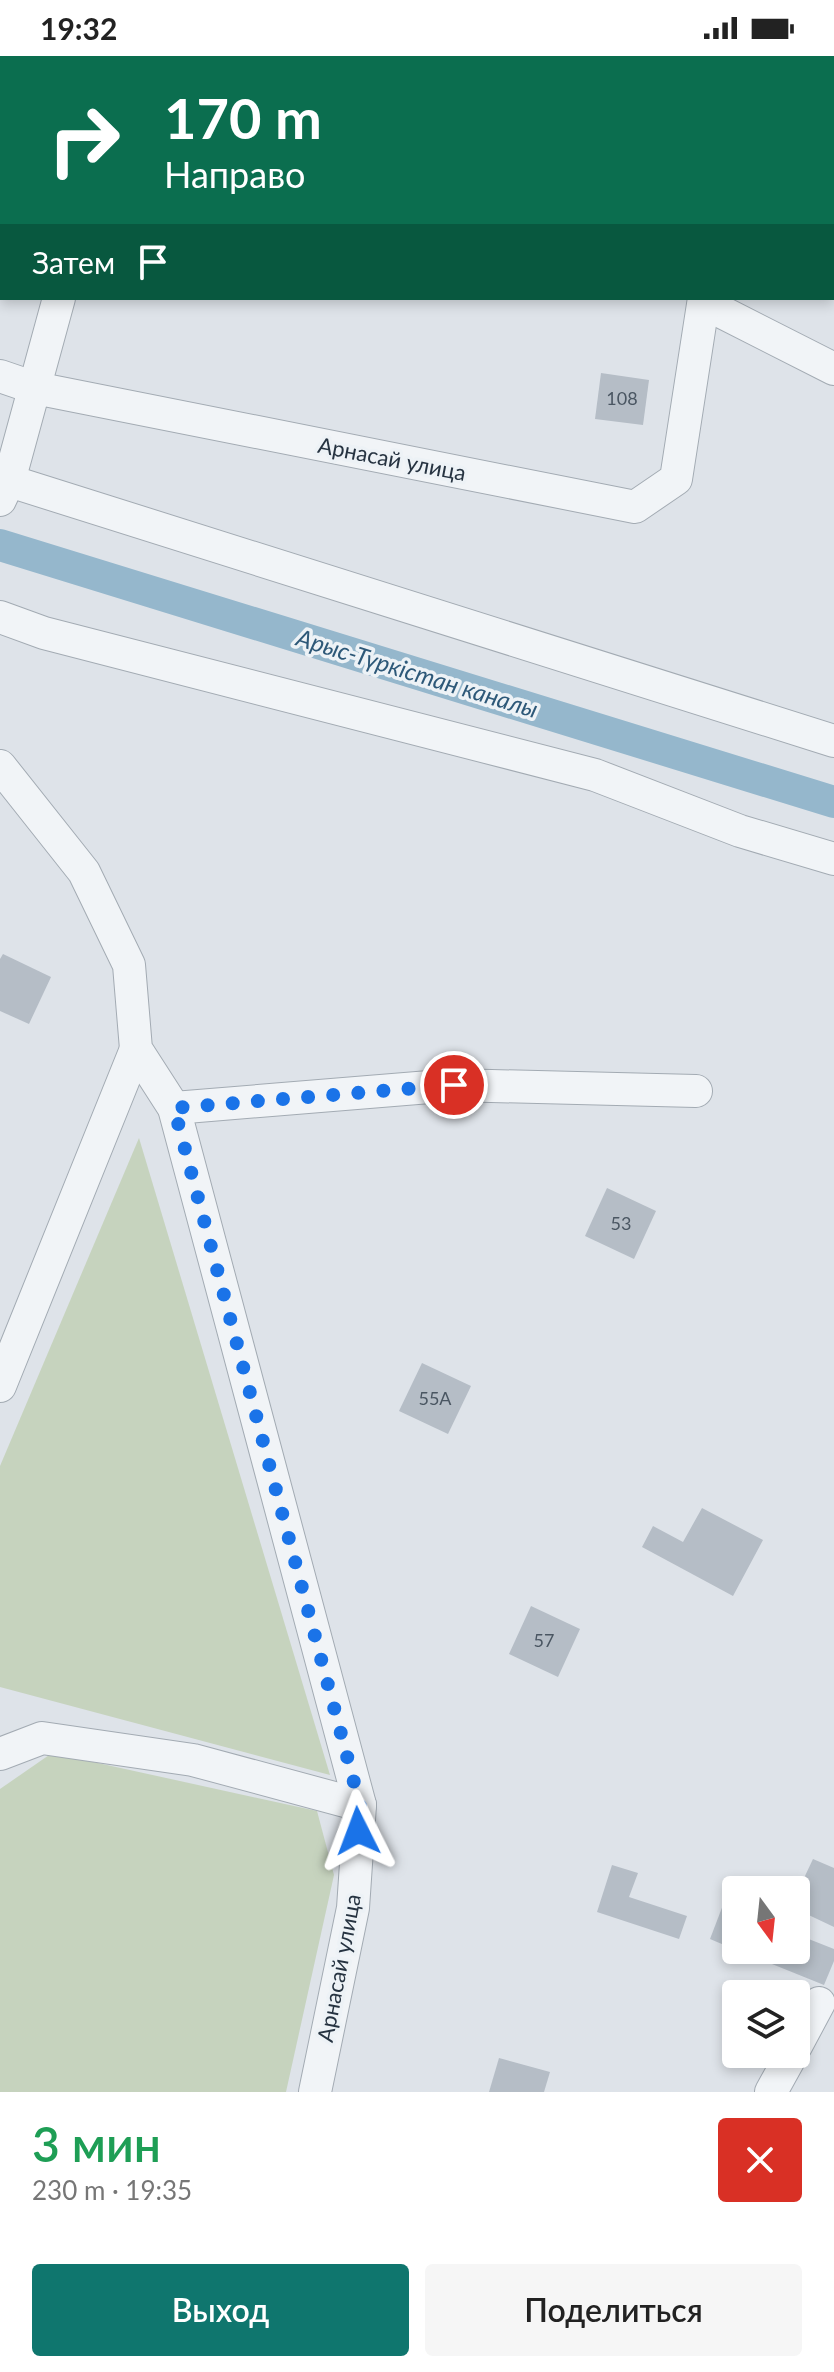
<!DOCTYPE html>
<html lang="ru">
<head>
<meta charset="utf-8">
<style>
  body { margin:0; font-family:Lato,sans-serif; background:#f6f6f6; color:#222; height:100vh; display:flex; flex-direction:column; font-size:30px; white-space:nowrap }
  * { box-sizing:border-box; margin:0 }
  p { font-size:26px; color:#767676 }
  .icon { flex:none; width:44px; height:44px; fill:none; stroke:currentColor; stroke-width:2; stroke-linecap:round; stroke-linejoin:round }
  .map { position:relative; height:2036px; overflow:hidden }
  .drawer { display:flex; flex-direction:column; background:#fff; flex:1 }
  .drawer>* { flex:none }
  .guide { position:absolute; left:0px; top:0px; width:834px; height:244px; box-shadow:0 4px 12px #0003; background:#0b6e4f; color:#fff; overflow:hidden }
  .needle { width:52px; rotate:165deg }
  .tools { position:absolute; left:722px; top:1820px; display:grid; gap:16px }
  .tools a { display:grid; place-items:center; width:88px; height:88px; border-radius:8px; background:#fff; box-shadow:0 4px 12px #0003; font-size:40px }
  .pin { position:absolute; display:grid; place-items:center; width:68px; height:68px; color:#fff; margin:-34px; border:4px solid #fff; border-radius:50%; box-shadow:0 2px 8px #0007 }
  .me { position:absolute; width:88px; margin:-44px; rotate:357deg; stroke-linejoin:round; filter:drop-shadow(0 0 6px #0008) }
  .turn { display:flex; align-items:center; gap:28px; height:168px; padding:0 32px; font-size:36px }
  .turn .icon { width:104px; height:104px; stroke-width:2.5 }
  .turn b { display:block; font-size:56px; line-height:68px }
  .then { display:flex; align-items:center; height:76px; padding:0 32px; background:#0003; gap:16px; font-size:30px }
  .round { display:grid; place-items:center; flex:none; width:84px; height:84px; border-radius:8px; background:#f6f6f6 }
  .headline { display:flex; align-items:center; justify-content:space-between; height:136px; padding:0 32px }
  h1 { font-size:48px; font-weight:600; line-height:60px; color:#1e9e55 }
  .primary-button { display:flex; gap:16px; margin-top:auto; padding:16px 32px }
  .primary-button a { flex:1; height:92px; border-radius:8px; background:#0f766e; color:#fff; font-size:32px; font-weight:600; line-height:92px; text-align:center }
  .primary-button a+a { background:#f6f6f6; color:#222 }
  .status { display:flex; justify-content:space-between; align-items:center; height:56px; padding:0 40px; background:#fff; direction:ltr }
  .status svg { height:22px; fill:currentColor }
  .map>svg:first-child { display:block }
</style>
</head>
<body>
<div class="status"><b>19:32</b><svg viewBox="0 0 49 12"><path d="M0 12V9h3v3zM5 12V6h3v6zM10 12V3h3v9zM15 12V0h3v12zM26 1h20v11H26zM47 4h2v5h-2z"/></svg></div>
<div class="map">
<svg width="834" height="2036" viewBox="0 0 834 2036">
  <rect width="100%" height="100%" fill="#dee3e9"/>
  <g fill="#c6d3be">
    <polygon points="139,1082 330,1719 0,1631 0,1410"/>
    <polygon points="52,1697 317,1755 334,1819 286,2036 0,2036 0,1733"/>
  </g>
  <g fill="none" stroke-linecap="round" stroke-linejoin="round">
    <polyline stroke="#95b7cc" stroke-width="32" points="0,489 834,746"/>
  </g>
  <g fill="#b5bdc6">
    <polygon points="601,317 649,324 643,369 595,363"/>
    <polygon points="3,898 51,921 29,968 0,955 0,903"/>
    <polygon points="607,1132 656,1155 634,1203 585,1180"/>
    <polygon points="422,1307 471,1330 448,1378 399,1355"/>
    <polygon points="702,1452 763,1484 733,1540 642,1491 653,1470 683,1486"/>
    <polygon points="531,1550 580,1573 558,1621 509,1598"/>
    <polygon points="813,1803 834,1812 834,1871 796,1853 796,1839"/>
    <polygon points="612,1809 638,1817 629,1841 687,1860 679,1883 597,1856"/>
    <polygon points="723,1849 736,1854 736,1894 710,1883"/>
    <polygon points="796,1878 834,1893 834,1905 824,1929 737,1894 796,1894"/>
    <polygon points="499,2002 550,2016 544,2036 489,2036"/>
  </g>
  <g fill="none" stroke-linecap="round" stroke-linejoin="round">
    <g stroke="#a3abb3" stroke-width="34">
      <g id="minor">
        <polyline points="125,2 125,0"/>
        <polyline points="742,2 742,0"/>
        <polyline points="704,247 834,313"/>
        <polyline points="0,320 35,332 635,451 676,423 704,242"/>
        <polyline points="0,422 834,685"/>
        <polyline points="0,444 9,425 59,242"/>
        <polyline points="0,561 44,577 595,719 740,775 834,803"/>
        <polyline points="0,710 84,816 129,909 136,993 174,1052 360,1749 353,1852 315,2036"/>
        <polyline points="174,1052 454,1029 696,1035"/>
        <polyline points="0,1330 136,993"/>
        <polyline points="0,1698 42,1682 193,1704 360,1749"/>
        <polyline points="796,1990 819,1947"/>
        <polyline points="771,2036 792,1998"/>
      </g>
    </g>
    <use href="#minor" stroke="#f1f4f7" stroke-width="32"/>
  </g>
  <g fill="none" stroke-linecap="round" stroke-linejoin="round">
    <polyline stroke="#1a73e8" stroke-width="14" stroke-dasharray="0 25.2" points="358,1775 360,1749 174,1052 454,1029"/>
  </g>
  <g text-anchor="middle" stroke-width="7" stroke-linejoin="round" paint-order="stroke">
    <g font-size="18" fill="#4a5662">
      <text x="622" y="349">108</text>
      <text x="621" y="1174">53</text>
      <text x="435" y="1349">55А</text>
      <text x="544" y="1591">57</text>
    </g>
    <g font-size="22" fill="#263341" stroke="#edf2f6">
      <text transform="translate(392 403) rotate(11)" y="8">Арнасай улица</text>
      <text transform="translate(339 1912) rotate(-79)" y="8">Арнасай улица</text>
    </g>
    <g font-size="24" font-style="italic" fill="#2d5878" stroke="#edf2f6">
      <text transform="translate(417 618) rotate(17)" y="8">Арыс-Түркістан каналы</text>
    </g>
  </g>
</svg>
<div class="tools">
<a><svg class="needle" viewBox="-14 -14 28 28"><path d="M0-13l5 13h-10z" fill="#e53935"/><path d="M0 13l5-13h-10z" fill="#767676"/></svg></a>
<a><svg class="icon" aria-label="layers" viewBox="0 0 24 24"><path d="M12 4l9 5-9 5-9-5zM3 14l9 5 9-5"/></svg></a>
</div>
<div class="pin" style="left:454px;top:1029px;background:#d93025"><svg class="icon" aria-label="arrive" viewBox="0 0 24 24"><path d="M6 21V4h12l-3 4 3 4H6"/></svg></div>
<svg class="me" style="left:358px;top:1775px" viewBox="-20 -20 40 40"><path d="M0-17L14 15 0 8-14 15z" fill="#1a73e8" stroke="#fff" stroke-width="4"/></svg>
<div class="guide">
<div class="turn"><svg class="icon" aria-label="right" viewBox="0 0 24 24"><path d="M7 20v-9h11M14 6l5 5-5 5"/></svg><div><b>170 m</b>Направо</div></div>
<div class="then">Затем<svg class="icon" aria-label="arrive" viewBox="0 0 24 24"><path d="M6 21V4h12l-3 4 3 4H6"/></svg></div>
</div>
</div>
<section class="drawer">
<div class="headline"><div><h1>3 мин</h1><p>230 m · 19:35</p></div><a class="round" style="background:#d93025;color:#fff"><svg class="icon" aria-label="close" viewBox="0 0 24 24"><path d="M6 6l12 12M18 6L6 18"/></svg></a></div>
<div class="primary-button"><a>Выход</a><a>Поделиться</a></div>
</section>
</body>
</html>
